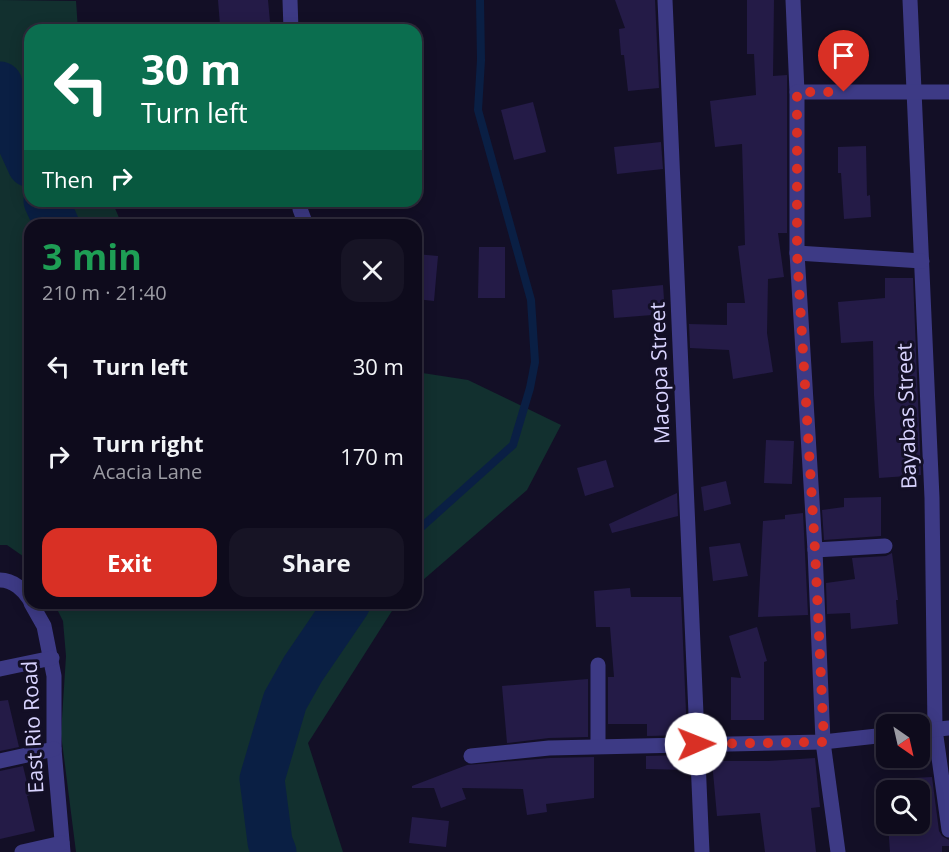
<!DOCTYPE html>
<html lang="en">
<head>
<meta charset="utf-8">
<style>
  body { margin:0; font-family:"Open Sans",sans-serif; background:#171425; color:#f1f3f6; height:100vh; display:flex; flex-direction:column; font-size:22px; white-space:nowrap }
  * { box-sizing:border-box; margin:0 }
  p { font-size:20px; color:#9b9ba3 }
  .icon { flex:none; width:33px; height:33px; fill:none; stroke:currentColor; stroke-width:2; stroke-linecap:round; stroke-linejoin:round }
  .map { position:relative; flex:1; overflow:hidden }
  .panel { position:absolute; left:24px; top:219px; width:398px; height:390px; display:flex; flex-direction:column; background:#0e0b1c; border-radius:18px; box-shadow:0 3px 15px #0003,0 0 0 2px #2e2b3b }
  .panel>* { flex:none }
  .top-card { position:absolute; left:24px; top:24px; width:398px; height:183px; border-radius:18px; box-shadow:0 3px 15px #0003,0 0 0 2px #2e2b3b; background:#0b6e4f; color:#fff; overflow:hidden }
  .needle { width:39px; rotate:146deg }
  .tools { position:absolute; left:876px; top:714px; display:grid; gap:12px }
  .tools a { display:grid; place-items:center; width:54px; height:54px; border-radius:12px; background:#0e0b1c; box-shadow:0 3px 15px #0003,0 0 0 2px #2e2b3b; font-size:30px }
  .pin { position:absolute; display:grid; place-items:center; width:51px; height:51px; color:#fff; margin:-62px -26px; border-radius:50% 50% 50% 0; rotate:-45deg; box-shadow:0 0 6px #0007 }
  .pin .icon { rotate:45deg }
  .me { position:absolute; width:66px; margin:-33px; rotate:89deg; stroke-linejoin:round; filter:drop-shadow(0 0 4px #0008) }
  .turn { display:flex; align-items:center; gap:21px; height:126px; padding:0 18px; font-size:27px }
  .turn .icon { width:78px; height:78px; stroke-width:2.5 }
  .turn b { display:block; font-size:42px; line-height:51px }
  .then { display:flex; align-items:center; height:57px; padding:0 18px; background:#0003; gap:12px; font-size:22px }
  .round { display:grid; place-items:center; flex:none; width:63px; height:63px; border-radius:18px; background:#171425 }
  .headline { display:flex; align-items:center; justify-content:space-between; height:102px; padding:0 18px }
  h1 { font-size:36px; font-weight:700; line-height:45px; color:#1e9e55 }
  .action { display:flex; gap:12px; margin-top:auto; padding:12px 18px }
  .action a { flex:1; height:69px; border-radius:18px; background:#d93025; color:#fff; font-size:24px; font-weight:700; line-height:69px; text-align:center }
  .action a+a { background:#171425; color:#f1f3f6 }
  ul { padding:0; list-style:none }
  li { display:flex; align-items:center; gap:18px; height:90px; padding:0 18px }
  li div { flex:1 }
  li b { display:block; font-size:22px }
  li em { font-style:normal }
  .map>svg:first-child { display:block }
</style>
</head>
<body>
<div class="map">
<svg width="949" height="852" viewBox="0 0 949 852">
  <rect width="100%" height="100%" fill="#130f26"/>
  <g fill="#12302f">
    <polygon points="0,0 76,1 78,30 30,30 30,201 112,201 122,225 30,225 30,561 7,545 0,545"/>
    <polygon points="416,372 468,380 561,425 527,490 416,586"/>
    <polygon points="54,603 397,603 308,743 343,852 76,852 61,734 66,656 63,621"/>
  </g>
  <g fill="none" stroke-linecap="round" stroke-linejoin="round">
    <polyline stroke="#0a1f44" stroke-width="8" points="416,532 513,445 530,388 535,362 531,300 478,110 481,60 480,0"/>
    <g stroke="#0a1f44" stroke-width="45">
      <polyline points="0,84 7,115 30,165"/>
      <polyline points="46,201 57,225"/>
      <polyline points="274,852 270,842 262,779 285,701 303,669 348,603"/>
    </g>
  </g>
  <g fill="#241b47">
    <polygon points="218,0 268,0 270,22 220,25"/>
    <polygon points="615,0 655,0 659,88 628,91 624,55 621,55 619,29 625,28"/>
    <polygon points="747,0 774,0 773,76 787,75 787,233 778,233 784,277 768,279 767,333 773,372 733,379 729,350 690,348 689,324 727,325 727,303 745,303 738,246 745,245 742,144 715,147 710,101 756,95 754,54 747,54"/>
    <polygon points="533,102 546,152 514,160 501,110"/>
    <polygon points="661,142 663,169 617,174 614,147"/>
    <polygon points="866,146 867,196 870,195 871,217 844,219 841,173 838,173 838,147"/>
    <polygon points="479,247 505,247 505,298 478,298"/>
    <polygon points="416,254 438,256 434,301 416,299"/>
    <polygon points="885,278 913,278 921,475 879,478 874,395 873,341 841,343 838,302 885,298"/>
    <polygon points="663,285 665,314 614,318 612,290"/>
    <polygon points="766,440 794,441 792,484 764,483"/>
    <polygon points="606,460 614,487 585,496 577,468"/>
    <polygon points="726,481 731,504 704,511 701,487"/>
    <polygon points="677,493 678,516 612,533 609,524"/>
    <polygon points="881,497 881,536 824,540 822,510 844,507 844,498"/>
    <polygon points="803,513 808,615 758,617 763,521 785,519 785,515"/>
    <polygon points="740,543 748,576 713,581 709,547"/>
    <polygon points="892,553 898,600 896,600 898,624 851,629 850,613 827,614 826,583 855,579 852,558 886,556"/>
    <polygon points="630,588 631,597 681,597 687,735 647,736 647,724 608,724 608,677 614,677 610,627 596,627 594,591"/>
    <polygon points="757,627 767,661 764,662 764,720 731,720 731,677 741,678 729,636"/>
    <polygon points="588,679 588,737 549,738 507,743 502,686"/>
    <polygon points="8,700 19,747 0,751 0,701"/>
    <polygon points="687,755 687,770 646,769 646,756"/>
    <polygon points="594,757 594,798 546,804 547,812 527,815 523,789 462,788 466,799 441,808 434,788 412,788 412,786 467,765 550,758"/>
    <polygon points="815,758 820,807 811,808 816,852 765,852 760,813 717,816 712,761 768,761"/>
    <polygon points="23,766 30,795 27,796 35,831 0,839 0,771"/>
    <polygon points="932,777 939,831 942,836 949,840 949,846 942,846 942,852 890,852 888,824 920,824 920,790 886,790 886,816 883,817 880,787 913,785 913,778"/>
    <polygon points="412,817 449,821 446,847 409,843"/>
  </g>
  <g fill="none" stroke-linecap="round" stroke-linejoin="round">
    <g stroke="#3d3a85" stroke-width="15">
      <polyline points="290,0 291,30"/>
      <polyline points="665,0 702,852"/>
      <polyline points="793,0 797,92 797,253 815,550 823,742 838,852"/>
      <polyline points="910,0 932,498 935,729 949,830"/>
      <polyline points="797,92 949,92"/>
      <polyline points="300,201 300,209 306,225"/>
      <polyline points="797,253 922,261"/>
      <polyline points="815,550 885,546"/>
      <path d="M0,580C13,580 24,590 30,600"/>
      <polyline points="31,603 44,626 54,676 54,749 63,852"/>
      <polyline points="0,669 52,658"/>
      <polyline points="920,731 949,728"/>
      <polyline points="598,746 598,665"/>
      <polyline points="471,756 549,748 823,742 886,735"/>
      <polyline points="0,761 54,749"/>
      <polyline points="22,852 62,843"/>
    </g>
  </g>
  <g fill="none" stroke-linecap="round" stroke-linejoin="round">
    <polyline stroke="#d93025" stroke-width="10" stroke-dasharray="0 18" points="696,744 824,742 815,550 797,253 797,92 844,92"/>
  </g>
  <g text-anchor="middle" stroke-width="6" stroke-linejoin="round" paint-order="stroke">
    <g font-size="21" fill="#d9d4ff" stroke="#130f26">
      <text transform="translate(660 373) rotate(-92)" y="7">Macopa Street</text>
      <text transform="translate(907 416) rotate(-92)" y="7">Bayabas Street</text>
      <text transform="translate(33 727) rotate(-93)" y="7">East Rio Road</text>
    </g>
  </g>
</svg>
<div class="tools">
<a><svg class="needle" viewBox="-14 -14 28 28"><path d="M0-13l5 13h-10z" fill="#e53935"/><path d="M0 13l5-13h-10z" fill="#9b9ba3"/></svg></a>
<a><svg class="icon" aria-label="search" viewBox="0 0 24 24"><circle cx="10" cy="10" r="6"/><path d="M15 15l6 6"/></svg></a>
</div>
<div class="pin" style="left:844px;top:92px;background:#d93025"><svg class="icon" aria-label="arrive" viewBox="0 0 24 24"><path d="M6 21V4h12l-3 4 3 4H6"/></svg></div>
<svg class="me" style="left:696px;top:744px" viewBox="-20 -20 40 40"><circle r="19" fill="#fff"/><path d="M0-13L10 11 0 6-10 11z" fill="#d93025"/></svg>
<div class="top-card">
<div class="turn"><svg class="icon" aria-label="left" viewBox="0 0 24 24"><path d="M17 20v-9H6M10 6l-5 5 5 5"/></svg><div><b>30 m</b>Turn left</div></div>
<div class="then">Then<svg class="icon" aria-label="right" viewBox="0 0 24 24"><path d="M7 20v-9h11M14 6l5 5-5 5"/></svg></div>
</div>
<section class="panel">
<div class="headline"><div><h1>3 min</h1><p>210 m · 21:40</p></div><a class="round"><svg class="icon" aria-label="close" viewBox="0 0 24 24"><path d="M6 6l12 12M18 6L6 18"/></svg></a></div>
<ul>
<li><svg class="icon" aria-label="left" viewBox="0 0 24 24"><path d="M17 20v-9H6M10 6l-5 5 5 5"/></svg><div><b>Turn left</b></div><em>30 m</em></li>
<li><svg class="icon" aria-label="right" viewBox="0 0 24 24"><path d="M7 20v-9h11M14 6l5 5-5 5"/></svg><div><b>Turn right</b><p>Acacia Lane</p></div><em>170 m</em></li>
</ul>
<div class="action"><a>Exit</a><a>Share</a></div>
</section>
</div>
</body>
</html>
